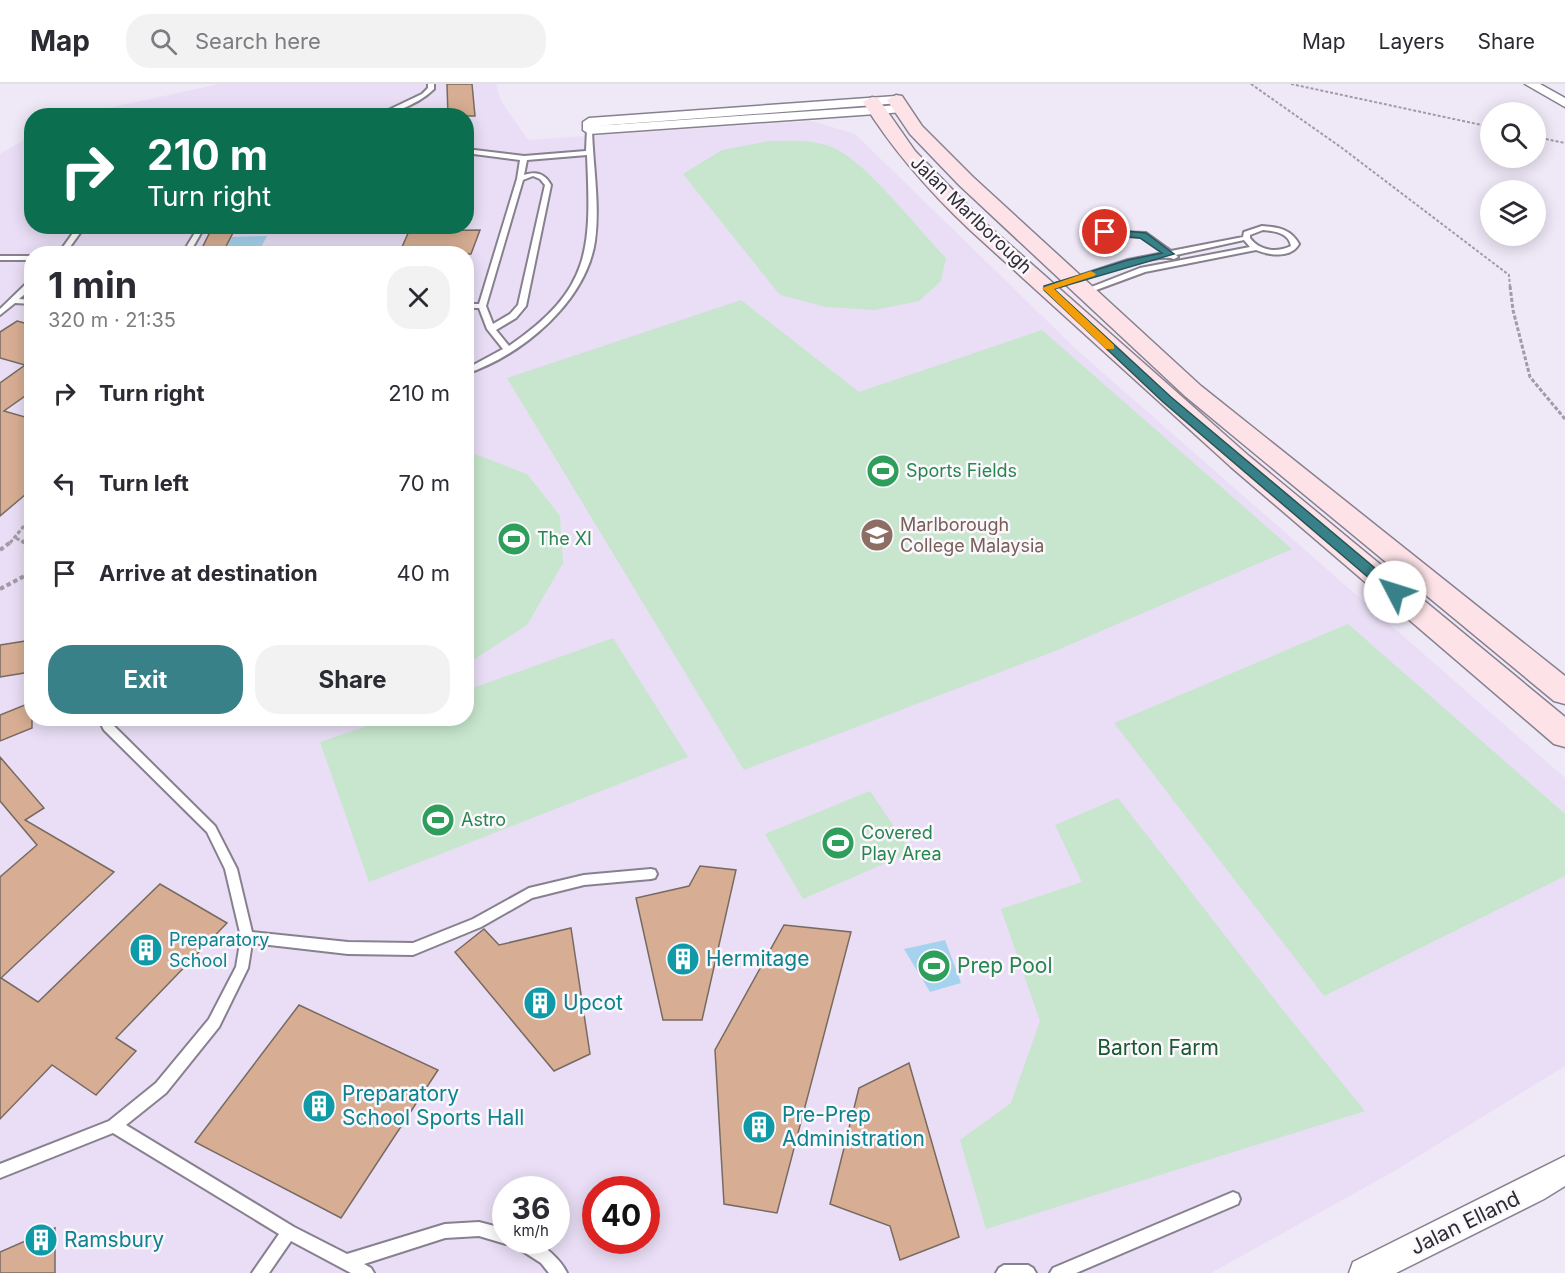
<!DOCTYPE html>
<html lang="en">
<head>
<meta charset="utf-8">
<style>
  body { margin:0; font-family:Inter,sans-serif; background:#f2f2f3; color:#2b2b33; height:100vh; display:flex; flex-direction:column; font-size:22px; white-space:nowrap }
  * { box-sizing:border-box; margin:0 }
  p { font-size:20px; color:#7c7c81 }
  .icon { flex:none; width:33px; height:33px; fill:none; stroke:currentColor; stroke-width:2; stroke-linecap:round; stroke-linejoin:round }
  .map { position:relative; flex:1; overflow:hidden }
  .panel { position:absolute; left:24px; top:162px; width:450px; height:480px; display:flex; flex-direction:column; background:#fff; border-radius:24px; box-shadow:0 3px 15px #0003 }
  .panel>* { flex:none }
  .guide { position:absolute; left:24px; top:24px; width:450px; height:126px; border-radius:24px; box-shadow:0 3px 15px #0003; background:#0b6e4f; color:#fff; overflow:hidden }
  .buttons { position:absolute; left:1480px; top:18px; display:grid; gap:12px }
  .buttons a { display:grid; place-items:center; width:66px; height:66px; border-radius:50%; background:#fff; box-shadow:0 3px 15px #0003; font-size:30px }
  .speed { position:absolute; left:492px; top:1092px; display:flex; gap:12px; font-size:30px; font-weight:700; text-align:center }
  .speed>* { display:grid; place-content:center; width:78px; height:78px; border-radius:50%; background:#fff; box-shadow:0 3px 15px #0003; line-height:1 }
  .speed small { font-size:15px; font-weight:400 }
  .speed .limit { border:9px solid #d22; background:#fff; color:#111 }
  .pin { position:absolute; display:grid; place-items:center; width:51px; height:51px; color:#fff; margin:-26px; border:3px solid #fff; border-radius:50%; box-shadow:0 2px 6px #0007 }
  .me { position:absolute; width:66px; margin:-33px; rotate:310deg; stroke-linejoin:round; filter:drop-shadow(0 0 4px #0008) }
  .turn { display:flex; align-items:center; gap:21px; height:126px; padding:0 24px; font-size:27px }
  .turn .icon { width:78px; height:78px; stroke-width:2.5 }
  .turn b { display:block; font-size:42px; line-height:51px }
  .round { display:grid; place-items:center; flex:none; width:63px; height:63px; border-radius:24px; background:#f2f2f3 }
  .headline { display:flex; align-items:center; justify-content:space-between; height:102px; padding:0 24px }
  h1 { font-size:36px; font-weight:700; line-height:45px }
  .button { display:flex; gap:12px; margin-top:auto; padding:12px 24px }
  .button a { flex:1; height:69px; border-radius:24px; background:#398188; color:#fff; font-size:24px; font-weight:700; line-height:69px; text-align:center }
  .button a+a { background:#f2f2f3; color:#2b2b33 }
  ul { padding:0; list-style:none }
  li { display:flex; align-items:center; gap:18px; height:90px; padding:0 24px }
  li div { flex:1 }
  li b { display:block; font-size:22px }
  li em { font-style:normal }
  header { display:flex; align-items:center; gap:36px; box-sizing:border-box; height:84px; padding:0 30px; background:#fff; border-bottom:2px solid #e1e1e2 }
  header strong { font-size:28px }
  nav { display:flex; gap:33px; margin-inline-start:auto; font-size:21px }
  .search { width:420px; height:54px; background:#f2f2f3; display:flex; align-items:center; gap:15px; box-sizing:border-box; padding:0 21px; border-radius:24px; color:#7c7c81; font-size:22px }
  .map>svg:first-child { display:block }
</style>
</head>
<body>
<header>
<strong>Map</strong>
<div class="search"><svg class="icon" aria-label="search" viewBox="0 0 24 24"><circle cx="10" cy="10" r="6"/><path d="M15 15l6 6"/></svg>Search here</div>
<nav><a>Map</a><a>Layers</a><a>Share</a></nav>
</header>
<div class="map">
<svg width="1565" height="1189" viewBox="0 0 1565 1189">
  <rect width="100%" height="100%" fill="#efe8f7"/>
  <path fill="#e9def5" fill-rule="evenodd" d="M220,0H496L501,17L528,56L812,37L855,50L1078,267L1565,694V982L1396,1086L1211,1189H0V70L31,52L32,142H466V32L75,31ZM32,170H466V634H32ZM506,1106H556V1156H506ZM596,1106H646V1156H596Z"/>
  <g fill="#c7e6cd">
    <path d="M769,57C789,57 814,55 834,64C866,78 919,146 946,174L941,197L919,217L875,226L826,223L780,211L683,90L722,66Z"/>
    <polygon points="741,216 859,308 1042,246 1292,465 1055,567 744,686 507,294"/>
    <polygon points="467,367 527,390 560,432 563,479 527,541 467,580"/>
    <polygon points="1348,540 1565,730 1565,792 1324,912 1114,639"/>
    <polygon points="613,554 688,673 369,798 320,658 387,635 466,634 467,606"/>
    <polygon points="870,707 911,768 803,815 765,750"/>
    <polygon points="1118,714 1286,930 1365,1027 986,1145 960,1056 1011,1019 1040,937 1001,825 1082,798 1055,741"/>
  </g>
  <g fill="#a5d3ed">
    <polygon points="267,152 258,169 223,169 232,153"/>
    <polygon points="945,856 961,899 930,908 904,865"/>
  </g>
  <g fill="#d7ae93" stroke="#786a61" stroke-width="1.5">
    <polygon points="447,0 472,0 475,32 448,32"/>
    <polygon points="235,145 222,170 199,170 211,146"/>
    <polygon points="480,146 471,170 399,170 409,147"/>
    <polygon points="17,237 32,241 32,307 4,327 32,335 32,405 0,432 0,299 25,281 0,274 0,248"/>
    <polygon points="32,556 30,588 0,593 0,561"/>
    <polygon points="32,618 32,644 0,657 0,631"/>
    <polygon points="0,673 44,724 25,736 114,788 1,894 38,918 160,800 227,839 116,954 136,967 96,1011 52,981 0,1035 0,793 37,761 0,717"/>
    <polygon points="700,782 736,786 702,936 663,936 636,814 689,802"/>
    <polygon points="784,841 851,848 777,1129 724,1120 715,966"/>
    <polygon points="571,844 590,970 554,987 455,868 484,845 499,861"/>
    <polygon points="299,921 438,986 341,1134 195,1058"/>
    <polygon points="909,979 959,1153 900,1176 890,1142 830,1120 859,1004"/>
    <polygon points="55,1144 55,1189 0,1189 0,1168"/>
  </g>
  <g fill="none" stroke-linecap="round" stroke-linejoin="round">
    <g stroke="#87818f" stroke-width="4">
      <g id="lane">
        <path d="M428,0H434V5C418,21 377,39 355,28L358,26L378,31L422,10L428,4Z"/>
        <path d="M587,45L592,46C593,82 600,120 595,157C586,218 522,271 466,290V285L503,265L487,245L479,224H466V220H479L517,95L520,76L466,69V65L524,72L586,67ZM587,71C591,165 592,205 509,262L496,246L516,234L526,222L551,101C545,90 537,87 524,91L527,76ZM533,92L540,95L545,101L518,221L510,230L493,240L486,222L523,96Z"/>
        <polygon points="78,142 85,142 65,170 58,170"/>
        <polygon points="202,142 210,142 201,149 189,170 182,170 196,147"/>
        <path d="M1262,142C1278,143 1291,145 1299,160C1291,175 1268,171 1256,166L1145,188L1088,209L1081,207L1140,184L1250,163L1244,156L1176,171L1178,173L1174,175C1155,167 1071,200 1047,206L1043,204L1128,176L1164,169L1141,153L1090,150L1086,148L1088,147L1146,149L1171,167L1243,153L1244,148ZM1263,146C1275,147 1289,149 1291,162C1276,169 1260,167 1250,154V151Z"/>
        <rect x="0" y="172" width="32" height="4"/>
        <polygon points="29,197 32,197 32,204 19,215 32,216 32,220 15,219 0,231 0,225"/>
        <path d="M98,634H109L112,640L215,742L237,785L252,848L348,858L413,859L473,835L529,804L584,791L651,785L655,786L657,790L655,794L651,795L584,801L532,814L481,843L413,871L348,870L252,859L248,884L219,943L166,1009L126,1041L294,1143L347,1170L445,1140L479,1138L506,1145V1156C513,1156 523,1155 530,1156C543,1159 562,1177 567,1189H549L541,1179L513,1161L511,1158L506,1160L479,1152L445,1154L364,1180L371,1184L374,1189H351L291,1157L269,1189H252L279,1150L113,1049L0,1094V1080L109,1037L156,999L209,935L236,883L241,853L225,785L207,748L104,646Z"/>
        <polygon points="1233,1108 1238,1110 1240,1115 1238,1120 1076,1189 1050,1189 1053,1184"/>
        <polygon points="1004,1181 1028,1181 1033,1184 1036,1189 996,1189 999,1184"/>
      </g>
    </g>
    <g stroke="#87818f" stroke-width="3">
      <g id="street">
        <polygon points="1525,0 1540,0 1565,14 1565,23"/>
        <polygon points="896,12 902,16 900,19 595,42 900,21 906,25 904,28 589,50 583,46 583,38 589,34"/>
        <polygon points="1565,1072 1565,1102 1544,1115 1396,1189 1349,1189 1353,1178"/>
      </g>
    </g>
    <g stroke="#87818f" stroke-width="3">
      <g id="secondary">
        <polygon points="896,11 902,12 922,42 973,93 1201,302 1565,592 1565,620 1554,617 1185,312 959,101 910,50 887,16"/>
        <path d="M872,13L878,14L915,67L984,138L1249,372L1565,633V663L1554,660L1231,383L970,146C929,107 893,67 863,18Z"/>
      </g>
    </g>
    <g stroke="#a09ba6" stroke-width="2" stroke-dasharray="3 2" stroke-linecap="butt">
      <polyline points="1251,0 1342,64 1509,191 1510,203"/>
      <polyline points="1291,0 1491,43"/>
      <polyline points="1536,53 1565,59"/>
    </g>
    <g stroke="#a09ba6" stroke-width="3" stroke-dasharray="4 2" stroke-linecap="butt">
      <polyline points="1510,202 1513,226 1530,293 1565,335"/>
      <polyline points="16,454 25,459"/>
      <polyline points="10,459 32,432"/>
    </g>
    <g stroke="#a09ba6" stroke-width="4" stroke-dasharray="4.5 3" stroke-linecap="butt">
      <polyline points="22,457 32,462"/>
      <polyline points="0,466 12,457"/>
      <polyline points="0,505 32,488"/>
    </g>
    <use href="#lane" fill="#fff" fill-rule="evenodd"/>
    <use href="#street" fill="#fff" fill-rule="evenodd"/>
    <use href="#secondary" fill="#fde3e7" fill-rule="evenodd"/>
  </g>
  <polygon fill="#398188" stroke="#255458" stroke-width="1.5" points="1105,145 1146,149 1174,170 1054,205 1171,313 1400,505 1400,512 1390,512 1163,318 1044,206 1044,202 1128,176 1162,169 1140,154 1101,150 1100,148"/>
  <polygon fill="#f59e0b" points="1091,187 1096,190 1094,192 1054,205 1114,261 1114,265 1106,265 1042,204"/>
  <defs>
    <g id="stadium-disc" transform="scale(1.725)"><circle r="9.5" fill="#2e9e5b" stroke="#faf7fd"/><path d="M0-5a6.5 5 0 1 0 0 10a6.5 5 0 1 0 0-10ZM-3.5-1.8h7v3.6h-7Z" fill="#fff"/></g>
    <g id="university-disc" transform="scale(1.725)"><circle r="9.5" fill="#8d6e63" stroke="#faf7fd"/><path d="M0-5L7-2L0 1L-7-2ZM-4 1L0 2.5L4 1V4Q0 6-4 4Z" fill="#fff"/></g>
    <g id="building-disc" transform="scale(1.725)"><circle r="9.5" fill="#0f9aa8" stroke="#faf7fd"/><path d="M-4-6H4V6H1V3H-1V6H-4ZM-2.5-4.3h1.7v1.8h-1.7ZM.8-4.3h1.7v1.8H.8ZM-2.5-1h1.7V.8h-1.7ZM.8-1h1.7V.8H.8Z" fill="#fff"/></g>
  </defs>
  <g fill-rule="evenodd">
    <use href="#stadium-disc" x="883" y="387"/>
    <use href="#university-disc" x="877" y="451"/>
    <use href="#stadium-disc" x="514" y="455"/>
    <use href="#stadium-disc" x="438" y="736"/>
    <use href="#stadium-disc" x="838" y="759"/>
    <use href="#building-disc" x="146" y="866"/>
    <use href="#building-disc" x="683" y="875"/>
    <use href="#stadium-disc" x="934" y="882"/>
    <use href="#building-disc" x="540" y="919"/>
    <use href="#building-disc" x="319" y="1022"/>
    <use href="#building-disc" x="759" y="1043"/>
    <use href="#building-disc" x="41" y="1156"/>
  </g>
  <g text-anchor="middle" stroke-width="5" stroke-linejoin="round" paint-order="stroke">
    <g font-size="18" fill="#2e2b31" stroke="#faf7fd">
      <text transform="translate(971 131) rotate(44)" y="6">Jalan Marlborough</text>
    </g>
    <g font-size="18" fill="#27864d" stroke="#faf7fd" text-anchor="start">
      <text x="906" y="393">Sports Fields</text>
      <text x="537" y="461">The XI</text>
      <text x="461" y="742">Astro</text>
      <text x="861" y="755">Covered<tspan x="861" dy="21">Play Area</tspan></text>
    </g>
    <g font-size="18" fill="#785e54" stroke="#faf7fd" text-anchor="start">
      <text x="900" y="447">Marlborough<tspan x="900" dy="21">College Malaysia</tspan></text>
    </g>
    <g font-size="18" fill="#0d838f" stroke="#faf7fd" text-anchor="start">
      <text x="169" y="862">Preparatory<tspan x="169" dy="21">School</tspan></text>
    </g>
    <g font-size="21" fill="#0d838f" stroke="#faf7fd" text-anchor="start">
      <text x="706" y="882">Hermitage</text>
      <text x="563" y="926">Upcot</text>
      <text x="342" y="1017">Preparatory<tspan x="342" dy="24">School Sports Hall</tspan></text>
      <text x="782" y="1038">Pre-Prep<tspan x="782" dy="24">Administration</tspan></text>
      <text x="64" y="1163">Ramsbury</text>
    </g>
    <g font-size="21" fill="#27864d" stroke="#faf7fd" text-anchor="start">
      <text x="957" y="889">Prep Pool</text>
    </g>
    <g font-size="21" fill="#1b572f" stroke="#faf7fd">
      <text x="1158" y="971">Barton Farm</text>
    </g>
    <g font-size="21" fill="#2e2b31" stroke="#faf7fd">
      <text transform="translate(1465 1139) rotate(-26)" y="7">Jalan Elland</text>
    </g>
  </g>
</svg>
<div class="buttons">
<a><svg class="icon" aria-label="search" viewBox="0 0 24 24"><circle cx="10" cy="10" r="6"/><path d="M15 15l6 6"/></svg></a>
<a><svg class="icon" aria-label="layers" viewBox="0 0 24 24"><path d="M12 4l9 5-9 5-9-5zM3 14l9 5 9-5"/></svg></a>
</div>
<div class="speed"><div>36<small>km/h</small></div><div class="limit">40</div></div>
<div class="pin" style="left:1105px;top:148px;background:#d93025"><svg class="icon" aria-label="arrive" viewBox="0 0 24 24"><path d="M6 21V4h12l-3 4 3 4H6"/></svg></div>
<svg class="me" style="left:1395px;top:508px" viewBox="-20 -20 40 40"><circle r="19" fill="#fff"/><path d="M0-13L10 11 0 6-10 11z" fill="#398188"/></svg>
<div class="guide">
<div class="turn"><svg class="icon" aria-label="right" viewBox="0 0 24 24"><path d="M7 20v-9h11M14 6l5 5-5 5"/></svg><div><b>210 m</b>Turn right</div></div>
</div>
<section class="panel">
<div class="headline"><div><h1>1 min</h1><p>320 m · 21:35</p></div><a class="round"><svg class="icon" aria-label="close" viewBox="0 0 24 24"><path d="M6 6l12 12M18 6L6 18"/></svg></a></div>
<ul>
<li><svg class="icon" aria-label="right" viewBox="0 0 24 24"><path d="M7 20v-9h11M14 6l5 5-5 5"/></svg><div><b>Turn right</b></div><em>210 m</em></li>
<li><svg class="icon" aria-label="left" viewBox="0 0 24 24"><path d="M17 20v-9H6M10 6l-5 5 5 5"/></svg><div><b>Turn left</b></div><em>70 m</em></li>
<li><svg class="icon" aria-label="arrive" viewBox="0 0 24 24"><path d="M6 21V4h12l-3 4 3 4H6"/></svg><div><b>Arrive at destination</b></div><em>40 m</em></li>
</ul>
<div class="button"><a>Exit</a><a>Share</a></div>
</section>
</div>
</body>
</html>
